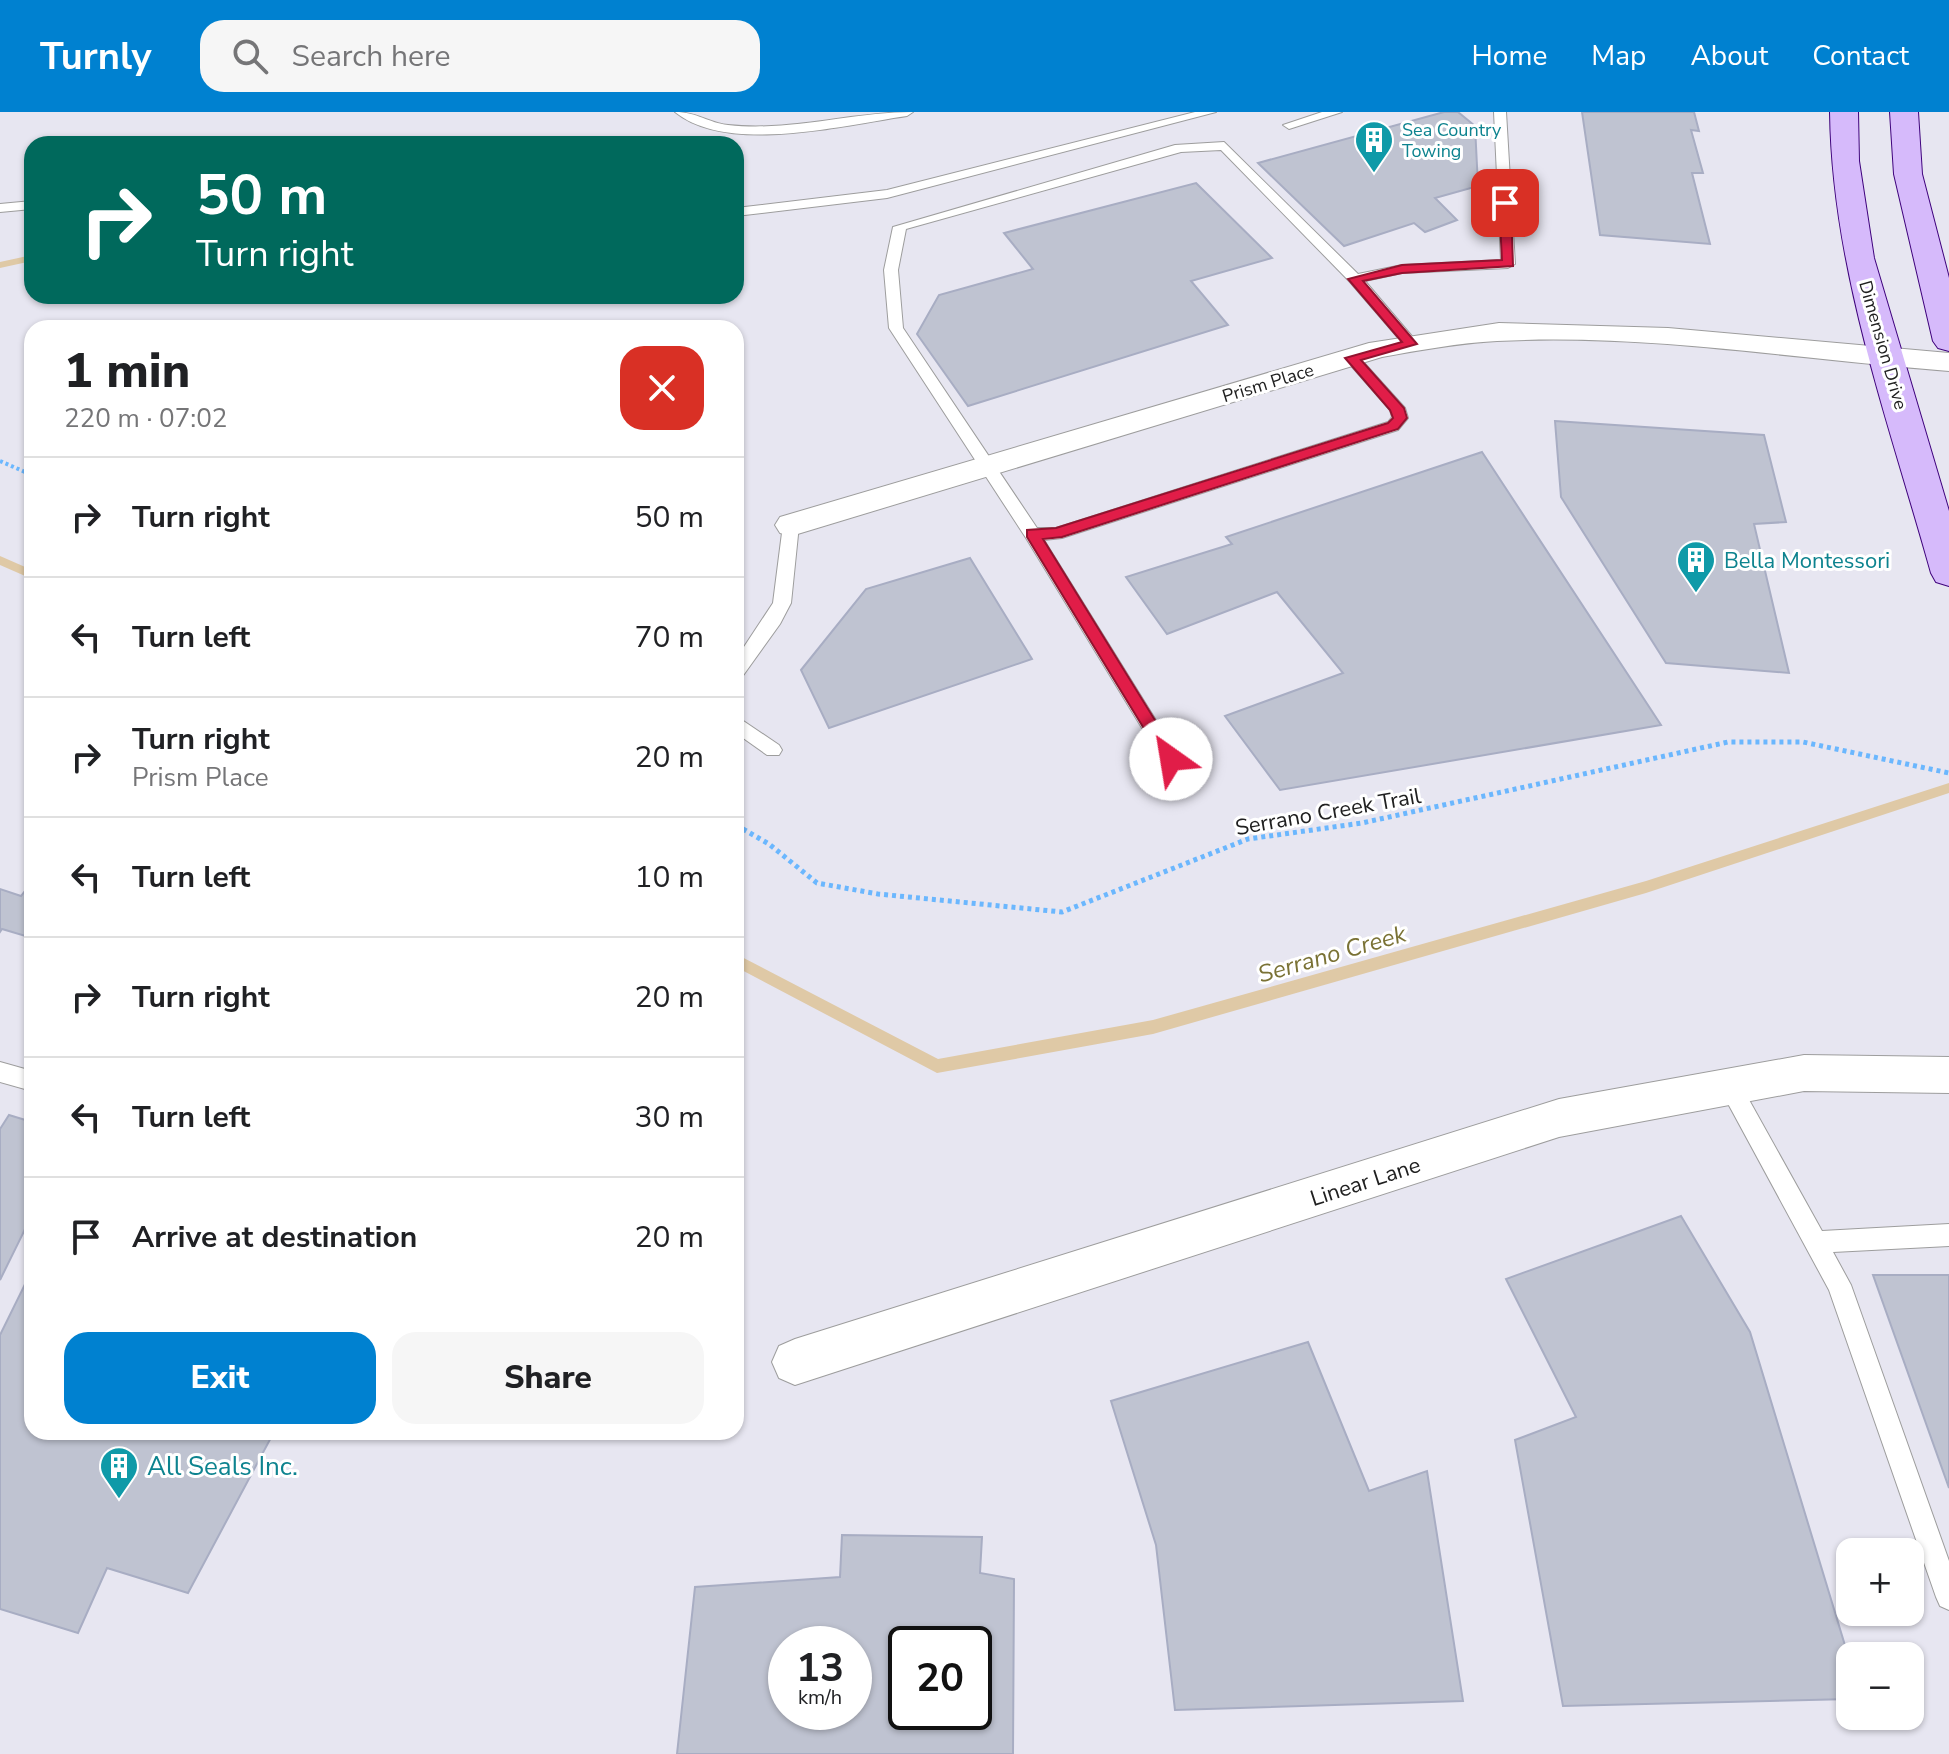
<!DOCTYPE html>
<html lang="en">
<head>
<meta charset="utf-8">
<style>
  body { margin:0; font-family:"Nunito Sans",sans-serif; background:#f6f6f6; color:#202124; height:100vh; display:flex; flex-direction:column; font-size:30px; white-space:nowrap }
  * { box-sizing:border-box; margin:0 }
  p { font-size:26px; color:#757577 }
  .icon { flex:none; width:44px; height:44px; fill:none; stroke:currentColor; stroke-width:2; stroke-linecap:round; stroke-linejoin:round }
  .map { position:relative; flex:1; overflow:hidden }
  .drawer { position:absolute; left:24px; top:208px; width:720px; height:1120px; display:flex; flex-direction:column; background:#fff; border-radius:24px; box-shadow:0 2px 6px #0004 }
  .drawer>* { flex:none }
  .top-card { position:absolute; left:24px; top:24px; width:720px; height:168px; border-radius:24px; box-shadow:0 2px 6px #0004; background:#00695c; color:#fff; overflow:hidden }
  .controls { position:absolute; left:1836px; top:1426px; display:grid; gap:16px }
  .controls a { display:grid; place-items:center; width:88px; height:88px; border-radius:16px; background:#fff; box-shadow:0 2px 6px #0004; font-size:40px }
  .speed { position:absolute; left:768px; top:1514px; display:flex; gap:16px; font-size:40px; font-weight:700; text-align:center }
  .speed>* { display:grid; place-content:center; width:104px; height:104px; border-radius:50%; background:#fff; box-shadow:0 2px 6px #0004; line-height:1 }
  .speed small { font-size:20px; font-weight:400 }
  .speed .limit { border:4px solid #111; border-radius:12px; background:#fff; color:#111 }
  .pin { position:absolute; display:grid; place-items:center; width:68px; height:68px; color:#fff; margin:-34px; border-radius:16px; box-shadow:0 4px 12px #0006 }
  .me { position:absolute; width:88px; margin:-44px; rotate:328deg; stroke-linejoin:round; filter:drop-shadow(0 0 6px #0008) }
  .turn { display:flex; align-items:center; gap:28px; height:168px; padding:0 40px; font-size:36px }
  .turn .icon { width:104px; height:104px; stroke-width:2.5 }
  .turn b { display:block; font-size:56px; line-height:68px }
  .round { display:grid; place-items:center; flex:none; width:84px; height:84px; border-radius:24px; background:#f6f6f6 }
  .headline { display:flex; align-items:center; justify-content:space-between; height:136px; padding:0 40px }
  h1 { font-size:48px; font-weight:800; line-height:60px }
  .primary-button { display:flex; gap:16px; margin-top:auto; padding:16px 40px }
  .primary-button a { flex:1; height:92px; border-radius:24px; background:#0081d0; color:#fff; font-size:32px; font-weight:800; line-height:92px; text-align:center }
  .primary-button a+a { background:#f6f6f6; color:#202124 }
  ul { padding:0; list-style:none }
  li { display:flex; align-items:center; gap:24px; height:120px; padding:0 40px; border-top:2px solid #e0e0e0 }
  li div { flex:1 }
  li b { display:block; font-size:30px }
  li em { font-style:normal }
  header { display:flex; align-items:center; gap:48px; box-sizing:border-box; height:112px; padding:0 40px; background:#0081d0; color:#fff }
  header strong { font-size:38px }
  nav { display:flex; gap:44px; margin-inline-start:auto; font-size:28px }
  .search { width:560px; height:72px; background:#f6f6f6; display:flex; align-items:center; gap:20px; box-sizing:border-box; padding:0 28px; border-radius:24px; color:#757577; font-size:30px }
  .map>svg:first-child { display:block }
</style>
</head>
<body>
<header>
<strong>Turnly</strong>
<div class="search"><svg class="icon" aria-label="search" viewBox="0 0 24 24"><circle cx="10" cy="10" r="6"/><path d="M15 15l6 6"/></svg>Search here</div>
<nav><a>Home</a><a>Map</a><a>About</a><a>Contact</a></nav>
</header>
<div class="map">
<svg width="1949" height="1642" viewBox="0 0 1949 1642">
  <rect width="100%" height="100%" fill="#e7e6f1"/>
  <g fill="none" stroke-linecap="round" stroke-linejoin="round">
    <g fill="#dfc9a6" fill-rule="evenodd">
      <polygon points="32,143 32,149 0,156 0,150"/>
      <polygon points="0,444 32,458 32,467 0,453"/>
      <polygon points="1949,671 1949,681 1646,781 1153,922 937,961 736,855 736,842 938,947 1153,908 1646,769"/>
    </g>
  </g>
  <g fill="#bfc3d1" stroke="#a8adc3" stroke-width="2" fill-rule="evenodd">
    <polygon points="1444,0 1458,0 1475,14 1478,74 1435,86 1457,108 1425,120 1414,111 1344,134 1258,51"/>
    <polygon points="1582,0 1694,0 1699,19 1691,18 1703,61 1692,61 1710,132 1600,123"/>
    <polygon points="1196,71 1272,146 1191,169 1228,213 968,294 917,222 939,183 1033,157 1004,121"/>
    <polygon points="1555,309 1764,323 1786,410 1754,412 1789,561 1666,551 1561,385"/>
    <polygon points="1482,340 1661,613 1280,678 1225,604 1343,561 1277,480 1167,522 1126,465 1232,432 1226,425"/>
    <polygon points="970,446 1032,547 829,616 801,558 866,477"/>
    <polygon points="32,770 32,826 2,817 0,820 0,777 21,784"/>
    <polygon points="9,1003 32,1010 32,1103 0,1168 0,1017"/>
    <polygon points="1681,1104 1750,1220 1850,1550 1850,1587 1563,1594 1515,1328 1576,1305 1506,1167"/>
    <polygon points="32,1158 32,1320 274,1320 188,1481 107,1456 78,1521 0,1497 0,1223"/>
    <polygon points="1873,1163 1949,1163 1949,1376"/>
    <polygon points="1308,1230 1369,1379 1427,1359 1463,1589 1175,1598 1156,1433 1111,1289"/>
    <path d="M842,1423L982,1425L980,1461L1014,1467L1013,1642H677L695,1475L840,1465ZM786,1532H854V1600H786ZM906,1532H974V1600H906Z"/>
  </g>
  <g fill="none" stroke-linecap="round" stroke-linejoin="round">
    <g stroke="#9d9d9d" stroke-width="2">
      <g id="lane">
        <path d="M675,0C697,0 709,11 728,13C790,20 852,0 913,0L907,4C844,13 728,43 675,0Z"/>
        <polygon points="1195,0 1216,0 887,86 736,104 736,96 887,78"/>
        <polygon points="1322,0 1342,0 1289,17 1283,13"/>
        <polygon points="1494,0 1506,0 1515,152 1508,156 1402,161 1365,169 1416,229 1418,232 1411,237 1406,235 1350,170 1221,38 1181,40 906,117 898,158 903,216 1037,416 1056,416 1388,310 1392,305 1390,298 1347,249 1347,243 1357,243 1405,296 1408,306 1398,318 1062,426 1044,428 1180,647 1178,652 1164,652 1026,426 889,216 884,158 893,115 1175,33 1224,30 1358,162 1402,153 1501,148"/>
        <polygon points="32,89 32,97 0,100 0,92"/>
        <polygon points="791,407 799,413 791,491 780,512 742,565 736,567 736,547 773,491 783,413"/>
        <polygon points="736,604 779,633 782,638 779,643 767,643 736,621"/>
        <polygon points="0,950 32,959 32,979 0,970"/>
        <polygon points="1730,965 1738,968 1822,1119 1949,1112 1949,1134 1833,1140 1851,1173 1949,1449 1949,1498 1940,1494 1936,1485 1829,1178 1719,975 1722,968"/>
      </g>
    </g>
    <g stroke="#9d9d9d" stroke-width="2">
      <g id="street">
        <path d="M1499,211L1668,216L1949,241V259C1799,248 1648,221 1497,229C1459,231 1420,238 1382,245L791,424L780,421L775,413L780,405L1369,231Z"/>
        <polygon points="1804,943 1949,945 1949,981 1804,979 1559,1025 795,1273 779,1266 772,1250 779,1234 795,1227 1559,987"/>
      </g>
    </g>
    <g stroke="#3e027c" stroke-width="2">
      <g id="secondary">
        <path d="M1830,0H1858L1859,49L1874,146L1949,399V474L1936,470L1931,461C1889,310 1832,158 1830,0Z"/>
        <polygon points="1890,0 1918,0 1922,62 1949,166 1949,239 1938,236 1933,229 1894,62"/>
      </g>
    </g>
    <polyline stroke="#6bb7fe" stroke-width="4" stroke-dasharray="3 3" stroke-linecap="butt" points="0,349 32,363"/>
    <polyline stroke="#6bb7fe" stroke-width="5" stroke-dasharray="4 4" stroke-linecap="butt" points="736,713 769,732 817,771 878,782 1062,800 1248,727 1362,711 1728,630 1803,630 1949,661"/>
    <use href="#lane" fill="#fff" fill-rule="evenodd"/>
    <use href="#street" fill="#fff" fill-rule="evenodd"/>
    <use href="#secondary" fill="#d6bafb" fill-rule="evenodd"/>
  </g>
  <polygon fill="#e11d48" stroke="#92132f" stroke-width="2" points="1505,87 1511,91 1513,154 1402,161 1363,169 1417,232 1361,248 1404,296 1407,306 1398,317 1062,425 1043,427 1179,647 1177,651 1165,651 1027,425 1027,418 1056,416 1388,311 1393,306 1390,298 1345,246 1402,230 1348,167 1402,153 1502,148 1499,91"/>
  <defs>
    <g id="building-pin" transform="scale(2)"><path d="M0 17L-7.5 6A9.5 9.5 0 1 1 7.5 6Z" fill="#0f9aa8" stroke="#fff"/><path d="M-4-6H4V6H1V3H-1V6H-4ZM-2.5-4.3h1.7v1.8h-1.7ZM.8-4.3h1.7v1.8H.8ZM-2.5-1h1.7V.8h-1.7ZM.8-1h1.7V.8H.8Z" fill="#fff"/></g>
  </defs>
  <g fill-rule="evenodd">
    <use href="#building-pin" x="1374" y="28"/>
    <use href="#building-pin" x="1696" y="448"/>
    <use href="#building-pin" x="119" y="1354"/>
  </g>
  <g text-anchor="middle" stroke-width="6" stroke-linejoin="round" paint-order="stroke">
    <g font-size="18" fill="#0d838f" stroke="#fff" text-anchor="start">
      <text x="1402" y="24">Sea Country<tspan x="1402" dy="21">Towing</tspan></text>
    </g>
    <g font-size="18" fill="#202020" stroke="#fff">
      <text transform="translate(1883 233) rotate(74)" y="6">Dimension Drive</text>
      <text transform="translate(1268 271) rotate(-17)" y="6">Prism Place</text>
    </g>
    <g font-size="22" fill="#0d838f" stroke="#fff" text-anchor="start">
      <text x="1724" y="456">Bella Montessori</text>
    </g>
    <g font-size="22" fill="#202020" stroke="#fff">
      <text transform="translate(1328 699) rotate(-10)" y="8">Serrano Creek Trail</text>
      <text transform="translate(1365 1069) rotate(-18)" y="8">Linear Lane</text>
    </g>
    <g font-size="24" font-style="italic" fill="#7a7235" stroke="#fff">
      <text transform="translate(1332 842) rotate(-16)" y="8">Serrano Creek</text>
    </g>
    <g font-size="26" fill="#0d838f" stroke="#fff" text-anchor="start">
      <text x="147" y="1363">All Seals Inc.</text>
    </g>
  </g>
</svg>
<div class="controls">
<a>+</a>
<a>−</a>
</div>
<div class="speed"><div>13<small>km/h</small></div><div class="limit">20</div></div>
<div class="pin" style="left:1505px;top:91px;background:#d93025"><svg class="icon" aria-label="arrive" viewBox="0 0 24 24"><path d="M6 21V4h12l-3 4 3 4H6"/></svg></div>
<svg class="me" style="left:1171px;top:647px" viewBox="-20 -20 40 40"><circle r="19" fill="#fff"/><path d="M0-13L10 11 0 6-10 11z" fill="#e11d48"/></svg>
<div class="top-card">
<div class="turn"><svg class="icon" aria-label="right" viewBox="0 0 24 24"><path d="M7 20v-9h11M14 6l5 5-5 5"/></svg><div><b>50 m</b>Turn right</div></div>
</div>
<section class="drawer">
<div class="headline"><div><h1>1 min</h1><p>220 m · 07:02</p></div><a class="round" style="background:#d93025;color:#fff"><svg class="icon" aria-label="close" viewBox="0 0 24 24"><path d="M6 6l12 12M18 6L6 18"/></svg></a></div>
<ul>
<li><svg class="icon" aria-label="right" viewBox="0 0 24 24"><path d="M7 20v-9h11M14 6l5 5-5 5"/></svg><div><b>Turn right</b></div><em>50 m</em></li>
<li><svg class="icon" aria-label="left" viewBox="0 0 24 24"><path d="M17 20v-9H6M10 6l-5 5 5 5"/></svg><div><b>Turn left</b></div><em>70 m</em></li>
<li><svg class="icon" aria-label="right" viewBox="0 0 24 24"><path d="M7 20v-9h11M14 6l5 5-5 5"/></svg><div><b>Turn right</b><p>Prism Place</p></div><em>20 m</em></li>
<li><svg class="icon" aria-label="left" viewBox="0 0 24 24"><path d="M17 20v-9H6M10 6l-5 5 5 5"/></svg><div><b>Turn left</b></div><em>10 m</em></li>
<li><svg class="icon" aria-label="right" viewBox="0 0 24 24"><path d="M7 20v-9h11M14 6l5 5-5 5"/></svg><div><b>Turn right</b></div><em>20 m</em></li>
<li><svg class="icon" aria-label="left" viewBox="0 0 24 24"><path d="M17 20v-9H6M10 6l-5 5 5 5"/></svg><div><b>Turn left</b></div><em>30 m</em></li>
<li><svg class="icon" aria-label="arrive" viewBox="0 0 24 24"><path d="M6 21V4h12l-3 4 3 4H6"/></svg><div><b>Arrive at destination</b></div><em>20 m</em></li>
</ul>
<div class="primary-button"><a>Exit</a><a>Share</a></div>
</section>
</div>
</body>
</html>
